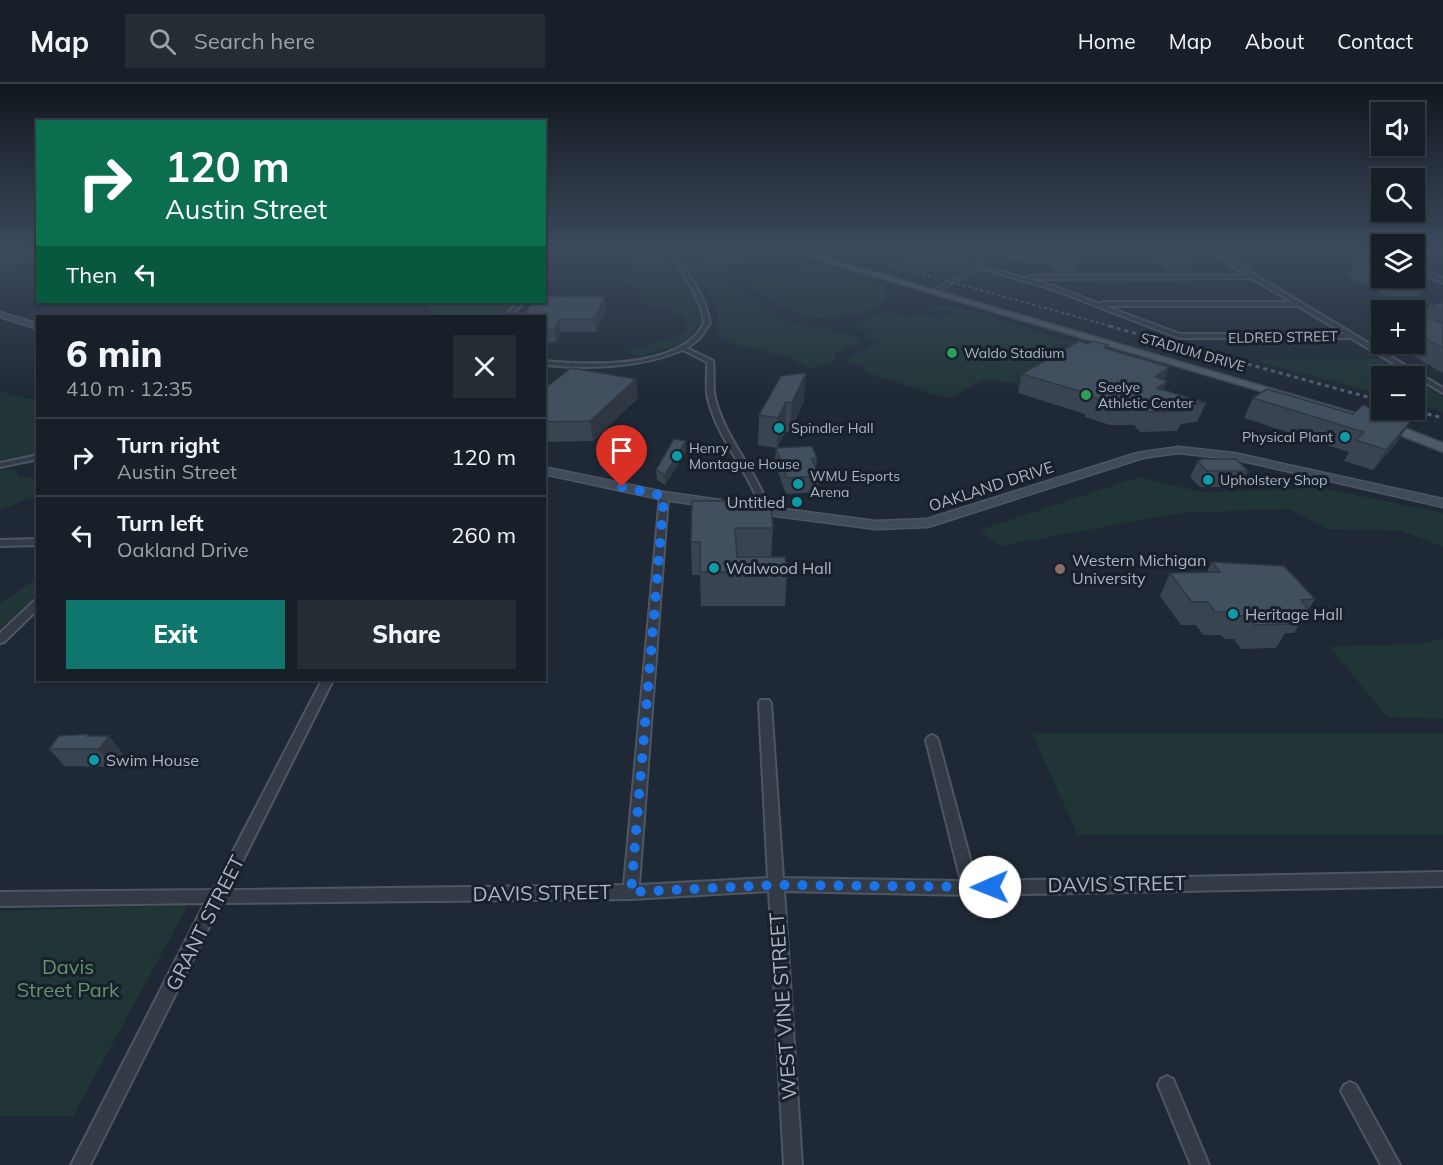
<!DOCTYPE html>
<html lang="en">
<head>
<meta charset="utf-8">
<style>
  body { margin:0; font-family:Mulish,sans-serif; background:#242c34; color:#f1f3f6; height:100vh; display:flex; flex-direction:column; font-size:22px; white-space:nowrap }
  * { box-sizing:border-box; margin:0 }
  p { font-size:20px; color:#9ea2a8 }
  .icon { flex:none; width:33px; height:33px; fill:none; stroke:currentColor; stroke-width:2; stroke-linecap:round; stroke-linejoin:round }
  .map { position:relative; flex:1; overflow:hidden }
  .details { position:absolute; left:36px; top:231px; width:510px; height:366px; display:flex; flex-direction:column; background:#171f28; border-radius:0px; box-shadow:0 2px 4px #0004,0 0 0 2px #363d45 }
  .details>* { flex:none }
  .banner { position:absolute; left:36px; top:36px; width:510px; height:183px; border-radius:0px; box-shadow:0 2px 4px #0004,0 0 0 2px #363d45; background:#0b6e4f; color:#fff; overflow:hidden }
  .tools { position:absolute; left:1371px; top:18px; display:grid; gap:12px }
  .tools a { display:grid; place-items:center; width:54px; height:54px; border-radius:0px; background:#171f28; box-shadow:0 2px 4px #0004,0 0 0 2px #363d45; font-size:30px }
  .pin { position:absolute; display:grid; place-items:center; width:51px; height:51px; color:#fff; margin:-62px -26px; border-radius:50% 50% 50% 0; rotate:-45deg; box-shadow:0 0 6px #0007 }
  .pin .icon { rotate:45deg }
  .me { position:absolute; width:66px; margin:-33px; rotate:269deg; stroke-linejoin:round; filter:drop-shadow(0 0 4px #0008) }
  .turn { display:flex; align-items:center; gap:21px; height:126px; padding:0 30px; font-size:27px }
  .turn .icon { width:78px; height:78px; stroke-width:2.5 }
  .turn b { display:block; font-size:42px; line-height:51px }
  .then { display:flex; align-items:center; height:57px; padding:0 30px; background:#0003; gap:12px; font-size:22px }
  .round { display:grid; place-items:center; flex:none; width:63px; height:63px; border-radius:0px; background:#242c34 }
  .head { display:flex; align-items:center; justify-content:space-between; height:102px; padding:0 30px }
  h1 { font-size:36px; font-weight:800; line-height:45px }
  .button { display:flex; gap:12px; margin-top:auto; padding:12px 30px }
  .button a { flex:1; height:69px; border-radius:0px; background:#0f766e; color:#fff; font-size:24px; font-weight:800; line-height:69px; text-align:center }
  .button a+a { background:#242c34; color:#f1f3f6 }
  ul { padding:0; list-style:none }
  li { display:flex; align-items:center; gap:18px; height:78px; padding:0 30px; border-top:2px solid #363d45 }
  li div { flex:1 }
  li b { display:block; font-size:22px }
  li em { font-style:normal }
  header { display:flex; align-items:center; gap:36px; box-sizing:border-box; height:84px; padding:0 30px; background:#171f28; border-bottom:2px solid #363d45 }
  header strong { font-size:28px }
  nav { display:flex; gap:33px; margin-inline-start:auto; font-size:21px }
  .search { width:420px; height:54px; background:#242c34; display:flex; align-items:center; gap:15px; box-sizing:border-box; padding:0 21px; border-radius:0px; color:#9ea2a8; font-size:22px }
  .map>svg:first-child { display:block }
</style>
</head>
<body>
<header>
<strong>Map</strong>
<div class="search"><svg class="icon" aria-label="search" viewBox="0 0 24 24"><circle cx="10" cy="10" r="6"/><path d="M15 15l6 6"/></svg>Search here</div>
<nav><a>Home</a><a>Map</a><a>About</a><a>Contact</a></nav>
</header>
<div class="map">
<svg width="1443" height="1081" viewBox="0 0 1443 1081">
  <rect width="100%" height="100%" fill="#1f2936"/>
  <g fill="#213537">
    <polygon points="545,163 605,163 550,175 545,174"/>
    <path d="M627,163H660L693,207L702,239L690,253L675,262L641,272L622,268L676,253L687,246C688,236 683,232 673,229V224L642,220L639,206L623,199L631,184L626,177L631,169Z"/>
    <polygon points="724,163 750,163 756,174 742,181 708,186 688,168"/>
    <polygon points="838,163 849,163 889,174 853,163 952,163 965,171 968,178 962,186 946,192"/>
    <polygon points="0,171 20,171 35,175 27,176 23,182 4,193 10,193 0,198"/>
    <path d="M701,182L708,189L734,186L741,192L731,199C749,212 779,237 800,241C821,244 844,247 864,257L846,263L849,265L835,269V276L812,285L784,272L732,259L717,248C724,224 705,202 692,184Z"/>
    <path d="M822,182L828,186C844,184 876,192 886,205V216L860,230L811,235L783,223L745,199L751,195L781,192L775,187Z"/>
    <polygon points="422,218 514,218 501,232 458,229 451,232 434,232 434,229"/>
    <polygon points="934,221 954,222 1067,257 1075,257 1079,262 1063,259 1042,266 1049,270 1051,275 1025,304 1014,299 983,296 948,315 862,287 866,284 844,276 876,260 867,253 860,252 869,248 849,242 887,227 907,233 921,230 937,235 952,229 950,225 936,226"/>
    <polygon points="1382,275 1411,292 1382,292 1381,310 1263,279 1260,276"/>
    <polygon points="1414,295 1443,313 1443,328 1415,320"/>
    <polygon points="0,308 29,315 37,313 37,369 0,377"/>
    <polygon points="0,386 17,386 18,393 37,394 37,414 27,415 0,427"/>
    <polygon points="1139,393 1201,408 1321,404 1443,429 1443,463 1400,446 1329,445 1289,425 1179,429 999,462 980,446"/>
    <polygon points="37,494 37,511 0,545 0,519"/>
    <polygon points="1443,555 1443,635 1387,633 1330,563 1417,560"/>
    <polygon points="1032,649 1443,650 1443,751 1078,751"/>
    <polygon points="188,821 73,1032 0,1032 0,830 2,827"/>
  </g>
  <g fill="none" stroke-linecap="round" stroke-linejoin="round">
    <g stroke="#4d5662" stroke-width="4">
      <g id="minor">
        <path d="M663,163H668C686,187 705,208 710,239L699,255L687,264L713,277C715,289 712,302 715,314C725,355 757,387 770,427L769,429L766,430L762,427C749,387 718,356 708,315C705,303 708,290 707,278L683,266C639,284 592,285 544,281V277C588,281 658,284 693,254C698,250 701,244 704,239C700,208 681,187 663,163Z"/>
        <rect x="1414" y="164" width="29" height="2"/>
        <path d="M1382,165V167L1217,168L1443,304V309L1351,254H1179L1052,205L978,183L980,182L1028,195L1030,192L1247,191L1211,168L1054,169L1052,168L1054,167ZM1251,194L1292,218H1103L1100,220L1056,203L1029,195ZM1105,222H1298L1345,250H1180Z"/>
        <polygon points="1017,167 1015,169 973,170 971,169 973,168"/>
        <polygon points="1414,183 1443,195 1443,199 1414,186"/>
        <polygon points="518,218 524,218 511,232 505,232"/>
        <polygon points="38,371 38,375 0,383 0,379"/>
        <polygon points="664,409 668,412 639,801 768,794 759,619 761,616 769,616 771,619 783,794 961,797 926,656 928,653 932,651 936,653 938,656 976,797 1443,788 1443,802 970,811 784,807 802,1081 784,1081 769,807 631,815 221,819 90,1081 71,1081 205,819 0,822 0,808 213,806 322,596 333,596 228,806 624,801 660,412"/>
        <polygon points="38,455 38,461 0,462 0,456"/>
        <polygon points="38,516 38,525 4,558 0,559 0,549 34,517"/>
        <polygon points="1167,992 1173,995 1209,1081 1191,1081 1158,1001 1161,995"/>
        <polygon points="1350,998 1356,1001 1400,1081 1381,1081 1341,1007 1344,1001"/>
      </g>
    </g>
    <g stroke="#4d5662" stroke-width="2">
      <polygon id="tertiary" points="960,163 967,163 980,172 983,183 940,206 936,206 936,204 977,182 975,174"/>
    </g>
    <g stroke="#4d5662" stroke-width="3">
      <g id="secondary">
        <polygon points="0,228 38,240 38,245 0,233"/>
        <polygon points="1178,363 1234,369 1443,415 1443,423 1234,375 1178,369 1143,374 928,443 876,445 753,429 747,425 753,421 876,437 927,435 1137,369"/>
        <polygon points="544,383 664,408 720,416 726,420 720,424 664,416 544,390"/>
      </g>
    </g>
    <g stroke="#3c4450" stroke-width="3">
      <g id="primary">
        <polygon points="776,163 789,163 1358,330 1352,334 1348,333"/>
        <polygon points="1381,335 1443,359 1443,368 1377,342 1377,336"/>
      </g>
    </g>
    <use href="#minor" fill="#323b46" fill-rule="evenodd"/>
    <use href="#tertiary" fill="#323b46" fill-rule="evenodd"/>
    <use href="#secondary" fill="#404b5a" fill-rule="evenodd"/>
    <use href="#primary" fill="#505a67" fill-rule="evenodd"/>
    <polyline stroke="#545f6e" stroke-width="2" stroke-dasharray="3 3" stroke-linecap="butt" points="824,163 1114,243"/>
    <g stroke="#545f6e" stroke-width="3" stroke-dasharray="4 4" stroke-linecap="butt">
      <polyline points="1109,242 1382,317"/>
      <polyline points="1412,326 1443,334"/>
    </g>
  </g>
  <g fill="#394451">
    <polygon points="993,163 1061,163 1079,178 1076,188 1054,188 1045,179 1009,177 1002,172 1003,166 995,166"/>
    <polygon points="1150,163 1196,174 1192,186 1168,187 1147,173"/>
    <polygon points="1382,163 1382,194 1426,199 1419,212 1386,212 1347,192 1353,180 1348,178 1354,167"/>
    <polygon points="605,213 606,225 596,248 561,248 556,258 544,259 544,232"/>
    <polygon points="1443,219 1443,289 1392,260 1414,260 1414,231 1424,231 1430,220"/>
    <polygon points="1107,265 1167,297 1164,306 1206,319 1197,338 1181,340 1177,347 1140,348 1134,341 1110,341 1085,333 1085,330 1018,309 1022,290"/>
    <polygon points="781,292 804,317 790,348 785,348 777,364 758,361 759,331"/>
    <polygon points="636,295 638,314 593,357 544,358 544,302"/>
    <polygon points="1253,314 1398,357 1373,386 1344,377 1349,368 1244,334"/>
    <polygon points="776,364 817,374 816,385 819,392 818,408 786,410 775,380"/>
    <polygon points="686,367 665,401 657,396 656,386"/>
    <polygon points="1199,375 1248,387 1240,403 1200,403 1190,393"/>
    <polygon points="741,421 773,444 771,473 787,488 785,522 701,522 700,491 692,491 691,458"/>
    <polygon points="1212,478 1315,515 1294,549 1285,549 1276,564 1241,565 1234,555 1225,555 1221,551 1203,551 1196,541 1181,541 1160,512 1170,489 1207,488"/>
    <polygon points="109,652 123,670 113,683 64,682 49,665"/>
  </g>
  <g fill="#2e3742">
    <polygon points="1196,174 1192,186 1168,187 1172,176"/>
    <polygon points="605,213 606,225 596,248 595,235"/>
    <polygon points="560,235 561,248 556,258 554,245"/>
    <polygon points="1169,283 1163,300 1167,297 1160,316 1155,293"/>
    <polygon points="806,289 804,317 790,348 792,319"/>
    <polygon points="636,295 638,314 593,357 590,337"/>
    <polygon points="786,318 785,348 777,364 778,334"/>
    <polygon points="1411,337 1398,357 1373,386 1386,366"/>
    <polygon points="686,357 686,367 665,401 665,391"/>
    <polygon points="88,650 100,664 109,652 123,670 113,683 87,652"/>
  </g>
  <g fill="#424f5e" stroke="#2e3742" stroke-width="1.5">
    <polygon points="1005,163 1061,163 1079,178 1057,178 1047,169 1011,167"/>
    <polygon points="1153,163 1179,163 1196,174 1172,176"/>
    <polygon points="1365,163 1382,163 1382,176 1378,177 1354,167"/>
    <polygon points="1352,180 1382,180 1382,194 1413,194 1426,199 1392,200"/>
    <polygon points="544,212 605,213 595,235 560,235 554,245 544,246 544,232 523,232 533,218 544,218"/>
    <polygon points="1443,219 1443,227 1430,220"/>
    <polygon points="1414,231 1425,231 1443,240 1443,264 1414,249"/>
    <polygon points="1079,257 1088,260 1093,257 1108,261 1104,264 1169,283 1155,293 1167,297 1157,304 1206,319 1180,321 1186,327 1148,328 1141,321 1117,321 1091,313 1093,311 1022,290"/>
    <polygon points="571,284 636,295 590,337 544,338 544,302 549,301"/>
    <polygon points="806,289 792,319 786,318 778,334 759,331 781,292"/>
    <polygon points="1267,305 1353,330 1363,321 1411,337 1386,366 1356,356 1364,348 1253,314"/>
    <polygon points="674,355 686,357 665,391 656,386"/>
    <polygon points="812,362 817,374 812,375 819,392 787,394 776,364"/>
    <polygon points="1199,375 1236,375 1248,387 1207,387 1197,377 1200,377"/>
    <polygon points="692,417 741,417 741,421 771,421 773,444 735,444 737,473 785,473 787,488 700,488 700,458 691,458"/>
    <polygon points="1212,478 1284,482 1315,515 1301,516 1309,526 1292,527 1296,531 1283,532 1291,540 1255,541 1247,531 1238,532 1234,528 1215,528 1208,518 1192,518 1170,489 1220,488"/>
    <polygon points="88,650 87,652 109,652 99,665 49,665 59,652"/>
  </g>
  <linearGradient id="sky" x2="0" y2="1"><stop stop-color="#11171e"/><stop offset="0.52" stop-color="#3c495d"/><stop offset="1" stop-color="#3c495d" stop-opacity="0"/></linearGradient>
  <rect width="1443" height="315" fill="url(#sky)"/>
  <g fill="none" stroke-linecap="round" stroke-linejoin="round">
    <polyline stroke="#1a73e8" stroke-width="10" stroke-dasharray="0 18" points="622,403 664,412 631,808 775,801 990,803"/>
  </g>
  <g fill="#2e9e5b" stroke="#18202b" stroke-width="2">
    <circle cx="952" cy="269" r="6"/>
    <circle cx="1086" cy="311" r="6"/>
  </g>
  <g fill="#0f9aa8" stroke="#18202b" stroke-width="2">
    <circle cx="779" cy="344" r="6"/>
    <circle cx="1345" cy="353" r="6"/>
    <circle cx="677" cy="372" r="6"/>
    <circle cx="1208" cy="396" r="6"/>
    <circle cx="798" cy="400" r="6"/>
    <circle cx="797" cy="418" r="6"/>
    <circle cx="714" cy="484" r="6"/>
    <circle cx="1233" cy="530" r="6"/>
    <circle cx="94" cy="676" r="6"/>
  </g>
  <circle fill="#8d6e63" stroke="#18202b" stroke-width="2" cx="1060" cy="485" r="6"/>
  <g text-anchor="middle" stroke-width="6" stroke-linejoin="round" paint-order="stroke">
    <g font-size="14" fill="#acb6c4" stroke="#18202b">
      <text transform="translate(1283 253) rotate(-1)" y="5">ELDRED STREET</text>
      <text transform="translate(1193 268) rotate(16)" y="5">STADIUM DRIVE</text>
    </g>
    <g font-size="14" fill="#acb6c4" stroke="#18202b" text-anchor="start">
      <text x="964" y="274">Waldo Stadium</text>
      <text x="1098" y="308">Seelye<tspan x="1098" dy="16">Athletic Center</tspan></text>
      <text x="791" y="349">Spindler Hall</text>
      <text x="1333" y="358" text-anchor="end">Physical Plant</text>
      <text x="689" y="369">Henry<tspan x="689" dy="16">Montague House</tspan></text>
      <text x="810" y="397">WMU Esports<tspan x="810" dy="16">Arena</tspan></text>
      <text x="1220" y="401">Upholstery Shop</text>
    </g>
    <g font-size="16" fill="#acb6c4" stroke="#18202b">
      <text transform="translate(991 402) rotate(-18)" y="6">OAKLAND DRIVE</text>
    </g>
    <g font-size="16" fill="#acb6c4" stroke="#18202b" text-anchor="start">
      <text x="785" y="424" text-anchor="end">Untitled</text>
      <text x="1072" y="482">Western Michigan<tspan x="1072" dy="18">University</tspan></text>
      <text x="726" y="490">Walwood Hall</text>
      <text x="1245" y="536">Heritage Hall</text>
      <text x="106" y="682">Swim House</text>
    </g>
    <g font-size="20" fill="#acb6c4" stroke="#18202b">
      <text transform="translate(1117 800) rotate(-1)" y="7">DAVIS STREET</text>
      <text transform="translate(542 809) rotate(-1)" y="7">DAVIS STREET</text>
      <text transform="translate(205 839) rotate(-63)" y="7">GRANT STREET</text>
      <text transform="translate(783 922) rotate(-94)" y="7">WEST VINE STREET</text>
    </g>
    <g font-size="20" fill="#64946d" stroke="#18202b">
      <text x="68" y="890">Davis<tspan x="68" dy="23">Street Park</tspan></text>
    </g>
  </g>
</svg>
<div class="tools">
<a><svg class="icon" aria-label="sound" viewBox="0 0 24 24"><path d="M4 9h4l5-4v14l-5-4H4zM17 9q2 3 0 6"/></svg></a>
<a><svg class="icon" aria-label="search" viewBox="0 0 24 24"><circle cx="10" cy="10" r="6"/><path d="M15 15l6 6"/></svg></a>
<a><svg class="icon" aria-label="layers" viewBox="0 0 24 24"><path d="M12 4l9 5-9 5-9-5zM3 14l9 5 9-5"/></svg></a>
<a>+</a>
<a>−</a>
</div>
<div class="pin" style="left:622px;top:403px;background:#d93025"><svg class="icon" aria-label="arrive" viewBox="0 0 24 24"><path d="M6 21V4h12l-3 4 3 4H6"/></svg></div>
<svg class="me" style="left:990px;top:803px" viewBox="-20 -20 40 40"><circle r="19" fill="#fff"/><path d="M0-13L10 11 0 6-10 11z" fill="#1a73e8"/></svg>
<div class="banner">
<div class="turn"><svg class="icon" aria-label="right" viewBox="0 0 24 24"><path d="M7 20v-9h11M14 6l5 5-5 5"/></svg><div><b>120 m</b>Austin Street</div></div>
<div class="then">Then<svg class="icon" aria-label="left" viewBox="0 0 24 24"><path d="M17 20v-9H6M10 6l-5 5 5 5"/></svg></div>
</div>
<section class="details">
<div class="head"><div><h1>6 min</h1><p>410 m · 12:35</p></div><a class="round"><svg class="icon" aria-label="close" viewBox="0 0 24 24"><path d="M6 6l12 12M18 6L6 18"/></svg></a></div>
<ul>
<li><svg class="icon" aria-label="right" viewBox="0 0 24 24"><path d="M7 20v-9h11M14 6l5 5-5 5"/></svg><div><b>Turn right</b><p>Austin Street</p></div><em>120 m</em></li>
<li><svg class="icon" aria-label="left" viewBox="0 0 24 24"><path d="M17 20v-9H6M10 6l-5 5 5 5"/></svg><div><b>Turn left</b><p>Oakland Drive</p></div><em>260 m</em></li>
</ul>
<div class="button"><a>Exit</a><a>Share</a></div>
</section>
</div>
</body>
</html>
